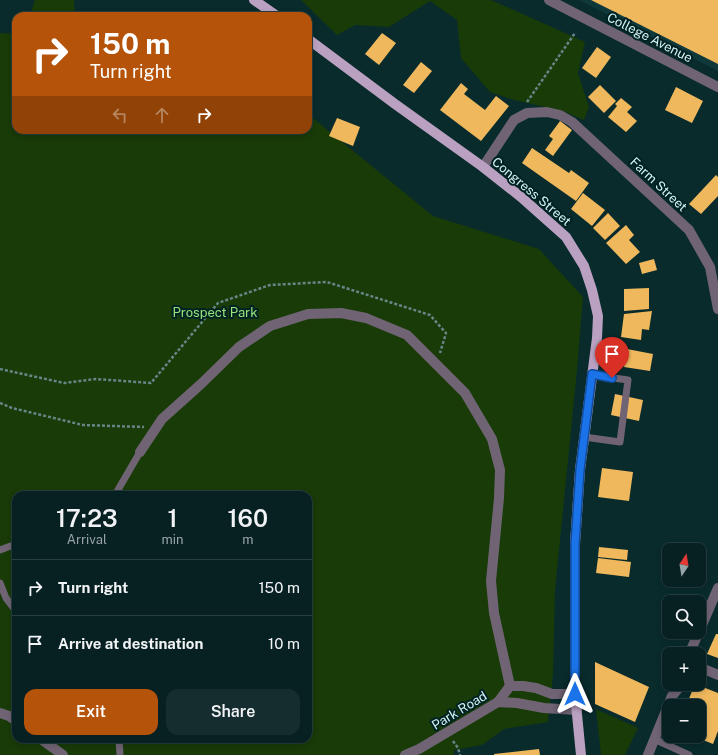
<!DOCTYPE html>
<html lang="en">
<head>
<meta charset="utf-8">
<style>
  body { margin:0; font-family:"Public Sans",sans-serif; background:#152d2e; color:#f1f3f6; height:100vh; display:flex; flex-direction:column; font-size:15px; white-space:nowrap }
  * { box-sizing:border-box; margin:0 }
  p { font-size:13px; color:#98a3a5 }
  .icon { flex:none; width:22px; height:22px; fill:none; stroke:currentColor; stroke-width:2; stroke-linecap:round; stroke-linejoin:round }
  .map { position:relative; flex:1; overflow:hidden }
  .sheet { position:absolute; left:12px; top:491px; width:300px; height:252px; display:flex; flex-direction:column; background:#072021; border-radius:12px; box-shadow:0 2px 6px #0003,0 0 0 1px #283e3f }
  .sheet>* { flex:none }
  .banner { position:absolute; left:12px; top:12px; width:300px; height:122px; border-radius:12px; box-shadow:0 2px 6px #0003,0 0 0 1px #283e3f; background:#b45309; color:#fff; overflow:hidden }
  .needle { width:26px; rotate:12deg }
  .controls { position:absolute; left:662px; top:543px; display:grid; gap:8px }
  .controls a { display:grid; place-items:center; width:44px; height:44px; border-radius:8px; background:#072021; box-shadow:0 2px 6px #0003,0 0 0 1px #283e3f; font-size:20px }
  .pin { position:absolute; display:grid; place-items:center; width:34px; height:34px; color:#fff; margin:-41px -17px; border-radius:50% 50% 50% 0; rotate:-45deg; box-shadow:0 0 4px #0007 }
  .pin .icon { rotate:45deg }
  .me { position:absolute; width:44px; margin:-22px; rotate:0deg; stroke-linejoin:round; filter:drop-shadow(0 0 3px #0008) }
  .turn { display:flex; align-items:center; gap:14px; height:84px; padding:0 12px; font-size:18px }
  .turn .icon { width:52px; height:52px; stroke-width:2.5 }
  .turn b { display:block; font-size:28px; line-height:34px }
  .lanes { display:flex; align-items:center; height:38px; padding:0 12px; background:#0003; justify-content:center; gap:20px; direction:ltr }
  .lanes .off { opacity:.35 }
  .eta { display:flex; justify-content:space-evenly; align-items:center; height:68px; text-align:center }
  .eta b { font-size:24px; font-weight:600; line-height:28px }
  .action { display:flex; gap:8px; margin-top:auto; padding:8px 12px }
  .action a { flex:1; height:46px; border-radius:12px; background:#b45309; color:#fff; font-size:16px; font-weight:600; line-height:46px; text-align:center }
  .action a+a { background:#152d2e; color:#f1f3f6 }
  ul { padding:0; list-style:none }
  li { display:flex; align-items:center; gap:12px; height:56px; padding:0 12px; border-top:1px solid #283e3f }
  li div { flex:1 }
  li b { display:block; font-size:15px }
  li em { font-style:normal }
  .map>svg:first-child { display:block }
</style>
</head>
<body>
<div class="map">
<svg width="718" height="755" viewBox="0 0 718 755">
  <rect width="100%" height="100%" fill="#092b2c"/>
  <polygon fill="#0f383a" points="579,0 718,0 718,71"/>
  <g fill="#183b08" fill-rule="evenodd">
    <polygon points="35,0 74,0 75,16 30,16"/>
    <polygon points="301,0 491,0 585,42 578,73 589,107 584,120 563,111 514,100 490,92 461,58 457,20 430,1 389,27 355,25 337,35"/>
    <path d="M0,33L16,34V130H308V114L433,216L539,249L583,297L577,370L555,590L553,675L548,722L504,729L482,745L454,750V755H0ZM16,495H308V739H16Z"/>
    <polygon points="596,709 638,728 625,755 601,755"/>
  </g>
  <g fill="#efb85d">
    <polygon points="591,0 718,0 718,64"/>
    <polygon points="382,33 396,43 379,65 365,54"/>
    <polygon points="597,47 611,57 596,78 582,68"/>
    <polygon points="421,62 432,71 414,93 403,85"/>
    <polygon points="461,83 468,89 464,94 485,110 496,96 509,106 481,141 440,110"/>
    <polygon points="600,85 616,101 604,113 588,97"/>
    <polygon points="676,87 703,101 692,123 665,110"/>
    <polygon points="621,98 632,107 627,112 637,121 626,132 608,117 617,106 615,104"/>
    <polygon points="337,118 360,127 353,146 329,136"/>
    <polygon points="560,121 572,130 553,156 545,150 553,139 549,136"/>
    <polygon points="532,148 569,173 571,170 589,183 576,201 522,163"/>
    <polygon points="716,175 718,177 718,196 701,214 689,204"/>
    <polygon points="583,193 605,210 592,226 571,209"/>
    <polygon points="608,213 620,226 605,240 593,228"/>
    <polygon points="626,225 634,235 629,240 640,252 626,264 606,243"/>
    <polygon points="654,259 657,270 642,274 639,263"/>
    <polygon points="649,288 649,309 624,311 624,289"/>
    <polygon points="652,311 649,330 642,329 641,340 621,337 624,314"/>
    <polygon points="627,349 653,354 650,371 624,367"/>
    <polygon points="615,394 643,400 639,421 611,415"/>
    <polygon points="602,468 633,472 629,501 598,497"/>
    <polygon points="599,547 628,550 627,560 598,557"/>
    <polygon points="598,558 631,562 629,577 596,573"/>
    <polygon points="716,634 718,634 718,658 707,654"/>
    <polygon points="595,662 649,687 635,722 595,704"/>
    <polygon points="695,684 718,693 718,731 713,744 693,736 699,736 699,706 686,706"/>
    <polygon points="539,749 540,755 494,755 494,754"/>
  </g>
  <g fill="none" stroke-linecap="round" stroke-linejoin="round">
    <g stroke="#668687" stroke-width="2.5" stroke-dasharray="3 2" stroke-linecap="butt">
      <polyline points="527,102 575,33"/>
      <polyline points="0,369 64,383 96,379 151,383 218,303 270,285 327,282 430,315 446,333 440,353"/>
      <polyline points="0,403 12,408 83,425 144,427"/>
      <polyline points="453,741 458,748 460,755"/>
    </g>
    <g stroke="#706474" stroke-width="7">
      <polyline points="584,437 620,442 628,380 592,375"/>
      <polyline points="115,495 140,452"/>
      <polyline points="0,550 16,544"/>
      <polyline points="0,583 6,598 16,611"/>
      <polyline points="119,739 120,755"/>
      <polyline points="654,739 689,755"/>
    </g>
    <g stroke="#706474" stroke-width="10">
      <polyline points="549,0 718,87"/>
      <polyline points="483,167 514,120 527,113 547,112 560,115 572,122 689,230 710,267 718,309"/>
      <polyline points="140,452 162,419 201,384 239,347 270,326 308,314 341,313 366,318 407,335 465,393 492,439 500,470 499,498 491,581 494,613 510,686"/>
      <polyline points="699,632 718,588"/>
      <polyline points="689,654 699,632"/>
      <polyline points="699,667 718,675"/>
      <polyline points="498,702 510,686 523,686 536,688 552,694 575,694"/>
      <polyline points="0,713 9,716 16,721"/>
      <polyline points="41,739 63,755"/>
      <polyline points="405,755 419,749 498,702 517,703 544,708 577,710"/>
      <polyline points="648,755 672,696 682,684"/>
    </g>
    <g stroke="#baa1c2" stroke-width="10">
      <polyline points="254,0 277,16"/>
      <polyline points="308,39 395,104 483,167 521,197 566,237 584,266 592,290 598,316 597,338 580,470 575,544 575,694 581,755"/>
    </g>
  </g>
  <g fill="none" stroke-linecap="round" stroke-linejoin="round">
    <g stroke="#114b97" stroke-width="10">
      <polyline id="route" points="575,694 575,544 580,470 592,374 612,378"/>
    </g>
    <use href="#route" stroke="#1a73e8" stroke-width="7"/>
  </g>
  <g text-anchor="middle" stroke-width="4" stroke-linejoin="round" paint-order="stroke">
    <g font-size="13" fill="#d5f3f4" stroke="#002223">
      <text transform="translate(650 37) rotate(27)" y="5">College Avenue</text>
      <text transform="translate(659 184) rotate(43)" y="5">Farm Street</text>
      <text transform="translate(532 191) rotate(40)" y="5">Congress Street</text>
      <text transform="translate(459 710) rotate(-31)" y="5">Park Road</text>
    </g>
    <g font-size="13" fill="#97e47c" stroke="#002223">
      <text x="215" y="317">Prospect Park</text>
    </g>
  </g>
</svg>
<div class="controls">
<a><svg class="needle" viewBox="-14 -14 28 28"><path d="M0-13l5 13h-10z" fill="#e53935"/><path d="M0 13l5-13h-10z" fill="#98a3a5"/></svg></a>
<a><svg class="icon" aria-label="search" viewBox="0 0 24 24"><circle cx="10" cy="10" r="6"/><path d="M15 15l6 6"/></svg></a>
<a>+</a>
<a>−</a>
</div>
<div class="pin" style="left:612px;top:378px;background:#d93025"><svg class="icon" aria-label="arrive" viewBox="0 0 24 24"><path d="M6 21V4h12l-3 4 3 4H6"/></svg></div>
<svg class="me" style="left:575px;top:694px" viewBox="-20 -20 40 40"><path d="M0-17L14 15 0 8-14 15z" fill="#1a73e8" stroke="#fff" stroke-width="4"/></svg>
<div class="banner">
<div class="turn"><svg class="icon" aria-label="right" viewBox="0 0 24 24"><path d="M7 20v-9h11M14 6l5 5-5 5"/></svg><div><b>150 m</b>Turn right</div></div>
<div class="lanes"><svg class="icon off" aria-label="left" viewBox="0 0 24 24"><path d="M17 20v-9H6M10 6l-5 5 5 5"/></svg><svg class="icon off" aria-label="ahead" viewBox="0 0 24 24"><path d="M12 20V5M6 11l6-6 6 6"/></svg><svg class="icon" aria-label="right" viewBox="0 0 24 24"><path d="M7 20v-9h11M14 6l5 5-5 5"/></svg></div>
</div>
<section class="sheet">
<div class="eta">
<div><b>17:23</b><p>Arrival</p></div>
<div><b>1</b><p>min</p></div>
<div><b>160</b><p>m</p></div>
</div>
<ul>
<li><svg class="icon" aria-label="right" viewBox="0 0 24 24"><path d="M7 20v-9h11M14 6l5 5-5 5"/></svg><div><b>Turn right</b></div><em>150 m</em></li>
<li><svg class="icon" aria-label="arrive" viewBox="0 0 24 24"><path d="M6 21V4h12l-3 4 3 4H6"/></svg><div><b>Arrive at destination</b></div><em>10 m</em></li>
</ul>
<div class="action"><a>Exit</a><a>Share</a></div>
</section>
</div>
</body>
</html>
